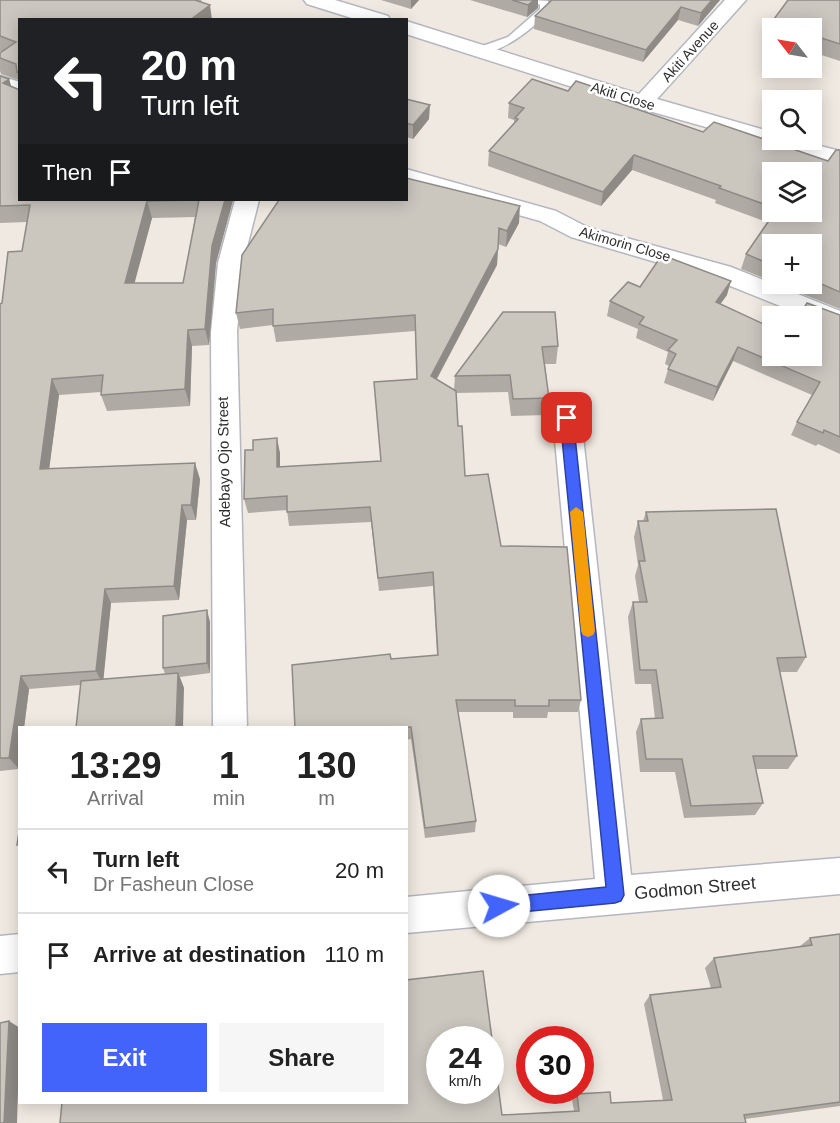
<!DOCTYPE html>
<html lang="en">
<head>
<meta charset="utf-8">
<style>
  body { margin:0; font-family:Arial,sans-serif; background:#f6f6f6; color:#222; height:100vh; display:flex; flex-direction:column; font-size:22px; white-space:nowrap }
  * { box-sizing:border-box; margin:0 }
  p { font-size:20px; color:#767676 }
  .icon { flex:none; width:33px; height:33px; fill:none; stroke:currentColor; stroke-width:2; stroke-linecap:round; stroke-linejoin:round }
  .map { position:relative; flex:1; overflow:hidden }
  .details { position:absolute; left:18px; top:726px; width:390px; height:378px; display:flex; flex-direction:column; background:#fff; border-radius:0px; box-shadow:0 3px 15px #0003 }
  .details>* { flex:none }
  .hud { position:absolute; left:18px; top:18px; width:390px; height:183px; border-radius:0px; box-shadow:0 3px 15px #0003; background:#202124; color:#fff; overflow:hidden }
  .needle { width:39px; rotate:301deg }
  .fabs { position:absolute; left:762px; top:18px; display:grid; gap:12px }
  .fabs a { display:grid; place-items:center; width:60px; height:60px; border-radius:0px; background:#fff; box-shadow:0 3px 15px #0003; font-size:30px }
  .speed { position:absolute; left:426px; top:1026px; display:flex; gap:12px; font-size:30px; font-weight:700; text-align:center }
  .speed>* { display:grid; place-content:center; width:78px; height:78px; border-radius:50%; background:#fff; box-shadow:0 3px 15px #0003; line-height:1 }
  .speed small { font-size:15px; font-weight:400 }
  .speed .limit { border:9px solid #d22; background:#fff; color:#111 }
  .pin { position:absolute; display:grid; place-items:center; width:51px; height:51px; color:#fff; margin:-26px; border-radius:12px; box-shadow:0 3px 9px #0006 }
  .me { position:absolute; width:66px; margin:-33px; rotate:84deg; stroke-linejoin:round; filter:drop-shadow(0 0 4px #0008) }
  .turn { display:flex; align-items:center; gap:21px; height:126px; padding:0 24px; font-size:27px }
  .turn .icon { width:78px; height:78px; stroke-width:2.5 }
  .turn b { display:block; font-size:42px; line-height:51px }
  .then { display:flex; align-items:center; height:57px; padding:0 24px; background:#0003; gap:12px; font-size:22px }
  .eta { display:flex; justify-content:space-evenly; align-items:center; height:102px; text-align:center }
  .eta b { font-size:36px; font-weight:700; line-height:42px }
  .action { display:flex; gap:12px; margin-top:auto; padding:12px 24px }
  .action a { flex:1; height:69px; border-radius:0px; background:#4264fb; color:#fff; font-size:24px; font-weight:700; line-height:69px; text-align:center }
  .action a+a { background:#f6f6f6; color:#222 }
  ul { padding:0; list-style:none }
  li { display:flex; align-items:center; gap:18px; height:84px; padding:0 24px; border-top:2px solid #e0e0e0 }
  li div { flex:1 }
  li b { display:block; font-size:22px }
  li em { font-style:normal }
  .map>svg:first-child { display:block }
</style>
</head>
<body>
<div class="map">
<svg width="840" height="1123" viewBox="0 0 840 1123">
  <rect width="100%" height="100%" fill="#efe9e1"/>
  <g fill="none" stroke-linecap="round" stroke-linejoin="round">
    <g stroke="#b4b7c1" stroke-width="3">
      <path id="service" d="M532,0L548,1L550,10C534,28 500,56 474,53V49L508,37L540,9V5Z"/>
    </g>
    <g stroke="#b4b7c1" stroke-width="3">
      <g id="minor">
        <polygon points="304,0 335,0 388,16 390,20 358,20 307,4"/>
        <polygon points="725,0 746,0 657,99 772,132 772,140 797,140 840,151 840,165 635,107 406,34 406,21 639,94"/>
        <polygon points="0,76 20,82 20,95 0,89"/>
        <polygon points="406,169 556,211 587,227 731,267 840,311 840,330 713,279 571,237 540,221 406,183"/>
        <polygon points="235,200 259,200 243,263 237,332 247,728 213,728 211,332 218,263"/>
        <polygon points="567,408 577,411 581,418 631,875 840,858 840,894 406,933 406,897 595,879 553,418 557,411"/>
        <polygon points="20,934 20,972 0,974 0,936"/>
      </g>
    </g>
    <use href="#service" fill="#fff" fill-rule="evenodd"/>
    <use href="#minor" fill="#fff" fill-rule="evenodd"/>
  </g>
  <g fill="#afaba4" fill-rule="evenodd">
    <polygon points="0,0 202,0 200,2 20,20 20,81 19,80 1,74 0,71 0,53 2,52 0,51"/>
    <polygon points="381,0 419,0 411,9"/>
    <polygon points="470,0 538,0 538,8 527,17"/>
    <polygon points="548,0 720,0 698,26 678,20 643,62 534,29 535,16 549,3"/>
    <polygon points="840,0 840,61 812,52 812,28 772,28 772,40 767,38 771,23"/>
    <path d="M0,76L9,79L11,86L233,200L216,263L209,345L192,346L190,406L107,411L101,395V392L59,395L49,469L200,479L196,520H187L179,600L111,603L103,679L165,674L163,668L210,622V673L180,677L184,688L80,685L29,689L24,728H20V762L19,769L0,771V304L2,303L22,251L27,222L0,223ZM195,217L183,283H134L152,218Z"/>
    <path d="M568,91L612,93L611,100L703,132L828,161L840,150V309L778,284H812V244H772V281L741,269L746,254L767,222L715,203L716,200L632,170L601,206L488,166L489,151L514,124V120L508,118L509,103ZM772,172L812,212H772Z"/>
    <polygon points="406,99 429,119 413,139 406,137"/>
    <polygon points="279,200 519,223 506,247 498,244 497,265 437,379 454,390 455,376 503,312 558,346 556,364 545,364 549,398 547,415 511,416 508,392 456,393 458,426 465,476 581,700 578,712 548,712 547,718 513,718 513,712 458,712 476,821 475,832 425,838 411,739 406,740 406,728 391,659 437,655 433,586 379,591 371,522 289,526 287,510 248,513 244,499 280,453 280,467 381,461 374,382 417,379 415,331 276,342 273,325 240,329 236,313"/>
    <polygon points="640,287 727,295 720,304 772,356 840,315 840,454 818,444 816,446 791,435 797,422 812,395 733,361 713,401 664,383 669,366 665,364 668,352 636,338 638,329 607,316 610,301"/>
    <polygon points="646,512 806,657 797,672 780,672 797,756 788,769 756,769 763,803 755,815 684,818 675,772 640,772 636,732 641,719 655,719 651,684 635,684 628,617 633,602 639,602 635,576 638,565 634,537 638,521 643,521"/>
    <polygon points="840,934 840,1106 745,1119 746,1123 502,1115 574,1111 572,1100 577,1094 611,1103 663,1100 644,1004 650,995 711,988 705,968 714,958 799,947 810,938"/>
  </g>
  <g fill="#8e8b86">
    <polygon points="411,0 419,0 411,9"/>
    <polygon points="534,0 538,0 538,8 527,17 528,5"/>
    <polygon points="712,0 720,0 698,26 701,13"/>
    <polygon points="210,5 212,20 190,20"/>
    <polygon points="681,7 678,20 643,62 646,50"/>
    <polygon points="20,70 20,81 17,72"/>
    <polygon points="9,79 14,96 3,83"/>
    <polygon points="430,105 429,119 413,139 413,125"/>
    <polygon points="634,155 632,170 601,206 603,192"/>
    <polygon points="225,200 233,200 216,263 209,345 205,329 212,246"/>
    <polygon points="147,201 152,218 130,300 125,283"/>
    <polygon points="520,206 519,223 506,247 507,231"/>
    <polygon points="498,249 497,265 430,391 431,376"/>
    <polygon points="731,281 727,295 711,317 716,302"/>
    <polygon points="188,330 192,346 190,406 185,389"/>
    <polygon points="738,347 733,361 713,401 717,387"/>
    <polygon points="52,379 59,395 47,485 40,469"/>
    <polygon points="277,438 280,453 280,482 277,467"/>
    <polygon points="195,463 200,479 196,520 191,505"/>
    <polygon points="182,505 187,520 179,600 174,586"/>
    <polygon points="105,589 111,603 103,684 96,671"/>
    <polygon points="207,610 210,622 210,673 207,663"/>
    <polygon points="178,673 184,688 183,728 176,728"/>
    <polygon points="21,676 29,689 24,728 20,728 20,762 19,769 9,758"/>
    <polygon points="9,1021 20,1028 17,1123 4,1123"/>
  </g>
  <g fill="#cbc7bf" stroke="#8e8b86" stroke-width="1.5" fill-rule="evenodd">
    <polygon points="0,0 195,0 210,5 190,20 20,20 20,70 17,72 16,64 0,58 0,53 16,42 0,36"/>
    <polygon points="512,0 534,0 528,5"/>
    <polygon points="552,0 712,0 701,13 681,7 646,50 535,16"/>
    <polygon points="788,0 840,0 840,44 812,35 812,28 790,28 771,23"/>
    <path d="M0,76L9,79L3,83L20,90V200H225L212,246L205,329L188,330L185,389L101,395L103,375L52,379L40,469L195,463L191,505H182L174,586L105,589L96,671L21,676L9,758H0V304L2,303L8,252L22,251L30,205L0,206ZM199,200L183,283H125L147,201Z"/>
    <polygon points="532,79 568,91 576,81 612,93 607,99 703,132 714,122 828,161 836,150 840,150 840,292 812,280 812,244 772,244 772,265 746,254 775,212 812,212 812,172 772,172 772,207 719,188 721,186 634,155 603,192 489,151 518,119 515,118 524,108 509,103"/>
    <polygon points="406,99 430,105 413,125 406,123"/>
    <polygon points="406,178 520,206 507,231 499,228 498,249 431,376 456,391 458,426 462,426 465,476 488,474 501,546 567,547 581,700 549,700 549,706 515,706 515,700 456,700 476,821 425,828 411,727 295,728 292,665 390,654 391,659 438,655 433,572 378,578 370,507 287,512 287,496 244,499 245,450 253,450 253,440 277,438 277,467 381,461 374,382 417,379 415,315 273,326 273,309 236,313 242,255 279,200 406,200"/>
    <polygon points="662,255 731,281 716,302 772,328 772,356 812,356 812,316 799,316 807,303 840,315 840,437 824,430 823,433 797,422 820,382 738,347 717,387 668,369 676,354 668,350 677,340 639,324 644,317 610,301 628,282 640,287"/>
    <polygon points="503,312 555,312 558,346 542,347 549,398 513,399 510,375 455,376"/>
    <polygon points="776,509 806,657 777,658 797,756 753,756 763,803 691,806 682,759 646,759 641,719 663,718 656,670 640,670 633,602 647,602 639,561 645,561 638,521 648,521 646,512"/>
    <polygon points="207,610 207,663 163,668 163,616"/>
    <polygon points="178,673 176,728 76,728 81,681"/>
    <polygon points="20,825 20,845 17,845"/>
    <path d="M840,934V1102L744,1115L746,1123H60L62,1102H406V980L483,971L502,1115L579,1111L577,1094L610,1092L611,1103L672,1100L650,995L721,987L714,958L812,945L810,938ZM440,1040H490V1090H440Z"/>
    <polygon points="9,1021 4,1123 0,1123 0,1023"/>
  </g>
  <polygon fill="#4264fb" stroke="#2b41a3" stroke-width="1.5" points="567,414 573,418 624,895 621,901 615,903 499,914 493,912 491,906 493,900 499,898 606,887 560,418"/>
  <polygon fill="#f59e0b" points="576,507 583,512 595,631 593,635 588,637 583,635 581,631 570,512"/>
  <g text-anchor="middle" stroke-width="5" stroke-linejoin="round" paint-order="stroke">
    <g font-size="14" fill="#2e2e2e" stroke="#fff">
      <text transform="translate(690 51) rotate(-48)" y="5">Akiti Avenue</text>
      <text transform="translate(623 96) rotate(17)" y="5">Akiti Close</text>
      <text transform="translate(625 244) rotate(16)" y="5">Akimorin Close</text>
    </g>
    <g font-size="15" fill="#2e2e2e" stroke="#fff">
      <text transform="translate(224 462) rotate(-91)" y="5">Adebayo Ojo Street</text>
    </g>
    <g font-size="18" fill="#2e2e2e" stroke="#fff">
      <text transform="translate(695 888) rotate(-5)" y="6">Godmon Street</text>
    </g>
  </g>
</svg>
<div class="fabs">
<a><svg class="needle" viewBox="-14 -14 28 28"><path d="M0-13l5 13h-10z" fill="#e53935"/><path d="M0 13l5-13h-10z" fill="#767676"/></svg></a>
<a><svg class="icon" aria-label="search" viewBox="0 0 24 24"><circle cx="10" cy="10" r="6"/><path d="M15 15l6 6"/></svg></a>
<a><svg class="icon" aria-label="layers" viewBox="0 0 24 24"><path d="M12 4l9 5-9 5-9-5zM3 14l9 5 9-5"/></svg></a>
<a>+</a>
<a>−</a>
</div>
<div class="speed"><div>24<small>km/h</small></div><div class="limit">30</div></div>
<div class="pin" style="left:567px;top:418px;background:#d93025"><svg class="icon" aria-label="arrive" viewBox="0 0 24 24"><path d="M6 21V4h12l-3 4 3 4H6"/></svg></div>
<svg class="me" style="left:499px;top:906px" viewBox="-20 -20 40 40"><circle r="19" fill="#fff"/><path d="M0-13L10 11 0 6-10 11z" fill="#4264fb"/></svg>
<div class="hud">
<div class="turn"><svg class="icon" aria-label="left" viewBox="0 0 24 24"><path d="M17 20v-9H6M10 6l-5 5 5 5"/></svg><div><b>20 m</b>Turn left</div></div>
<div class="then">Then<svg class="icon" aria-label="arrive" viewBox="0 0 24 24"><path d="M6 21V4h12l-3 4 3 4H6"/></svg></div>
</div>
<section class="details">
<div class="eta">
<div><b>13:29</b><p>Arrival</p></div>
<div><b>1</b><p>min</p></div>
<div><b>130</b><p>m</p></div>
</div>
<ul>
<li><svg class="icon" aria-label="left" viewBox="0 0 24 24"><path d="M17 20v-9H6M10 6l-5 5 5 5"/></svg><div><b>Turn left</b><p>Dr Fasheun Close</p></div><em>20 m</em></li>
<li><svg class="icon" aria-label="arrive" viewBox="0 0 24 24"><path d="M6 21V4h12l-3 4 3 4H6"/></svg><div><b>Arrive at destination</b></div><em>110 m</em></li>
</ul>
<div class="action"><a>Exit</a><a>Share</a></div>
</section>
</div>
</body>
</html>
